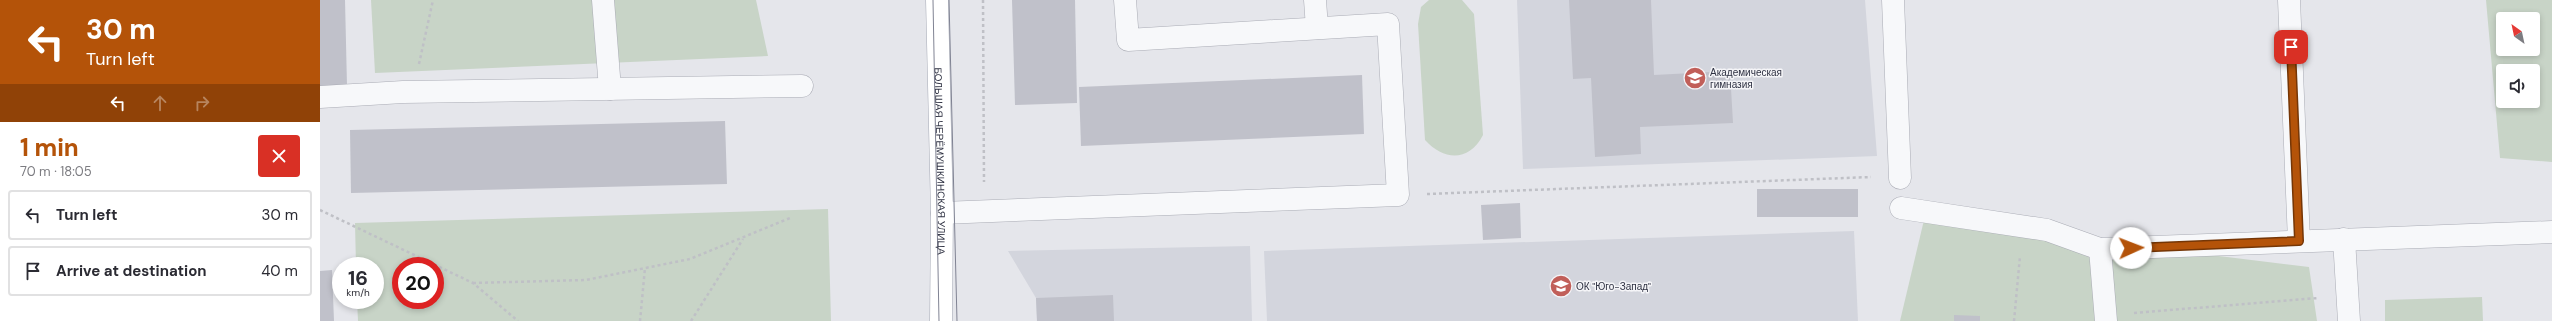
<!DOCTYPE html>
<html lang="en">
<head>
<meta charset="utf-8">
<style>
  body { margin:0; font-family:"DM Sans",sans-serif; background:#f7f7f7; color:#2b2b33; height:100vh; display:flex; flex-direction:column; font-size:15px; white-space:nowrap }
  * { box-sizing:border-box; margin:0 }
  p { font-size:13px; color:#7c7c81 }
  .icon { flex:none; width:22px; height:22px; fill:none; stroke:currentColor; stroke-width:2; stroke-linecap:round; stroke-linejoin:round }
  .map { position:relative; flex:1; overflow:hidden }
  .details { display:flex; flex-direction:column; background:#fff; width:320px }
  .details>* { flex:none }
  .banner { background:#b45309; color:#fff; overflow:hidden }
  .needle { width:26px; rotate:327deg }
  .tools { position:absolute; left:2176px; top:12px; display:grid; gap:8px }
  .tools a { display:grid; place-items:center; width:44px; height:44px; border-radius:4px; background:#fff; box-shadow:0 2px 6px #0003; font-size:20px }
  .speed { position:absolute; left:12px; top:257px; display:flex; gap:8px; font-size:20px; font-weight:700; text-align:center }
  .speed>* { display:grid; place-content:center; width:52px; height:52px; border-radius:50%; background:#fff; box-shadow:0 2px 6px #0003; line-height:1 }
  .speed small { font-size:10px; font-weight:400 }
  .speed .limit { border:6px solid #d22; background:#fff; color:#111 }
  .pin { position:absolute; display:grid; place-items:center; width:34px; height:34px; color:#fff; margin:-17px; border-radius:8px; box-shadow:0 2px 6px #0006 }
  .me { position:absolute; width:44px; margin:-22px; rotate:88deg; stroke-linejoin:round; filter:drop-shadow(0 0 3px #0008) }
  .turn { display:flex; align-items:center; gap:14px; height:84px; padding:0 20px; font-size:18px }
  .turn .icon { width:52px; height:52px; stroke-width:2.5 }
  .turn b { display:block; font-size:28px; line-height:34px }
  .lanes { display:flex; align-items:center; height:38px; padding:0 20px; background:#0003; justify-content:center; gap:20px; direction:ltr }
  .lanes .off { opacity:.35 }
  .round { display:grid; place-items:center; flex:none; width:42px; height:42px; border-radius:4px; background:#f7f7f7 }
  .summary { display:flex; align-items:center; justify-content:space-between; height:68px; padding:0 20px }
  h1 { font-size:24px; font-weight:800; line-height:30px; color:#b45309 }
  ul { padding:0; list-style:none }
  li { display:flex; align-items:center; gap:12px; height:50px; margin:0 8px 6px; padding:0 12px; border:2px solid #e1e1e2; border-radius:4px }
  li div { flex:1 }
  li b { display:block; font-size:15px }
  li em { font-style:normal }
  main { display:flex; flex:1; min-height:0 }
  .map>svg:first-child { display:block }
</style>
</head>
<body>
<main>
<section class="details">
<div class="banner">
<div class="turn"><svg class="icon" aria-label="left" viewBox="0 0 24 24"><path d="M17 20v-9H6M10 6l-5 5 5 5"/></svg><div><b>30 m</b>Turn left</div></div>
<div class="lanes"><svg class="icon" aria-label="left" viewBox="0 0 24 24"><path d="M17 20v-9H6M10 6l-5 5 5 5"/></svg><svg class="icon off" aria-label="ahead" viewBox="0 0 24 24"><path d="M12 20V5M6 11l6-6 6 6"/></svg><svg class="icon off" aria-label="right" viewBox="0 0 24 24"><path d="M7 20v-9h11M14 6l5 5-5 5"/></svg></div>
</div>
<div class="summary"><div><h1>1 min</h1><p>70 m · 18:05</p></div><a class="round" style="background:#d93025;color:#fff"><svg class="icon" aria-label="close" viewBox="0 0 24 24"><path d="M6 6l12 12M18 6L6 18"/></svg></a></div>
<ul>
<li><svg class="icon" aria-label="left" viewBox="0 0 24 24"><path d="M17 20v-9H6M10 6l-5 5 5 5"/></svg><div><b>Turn left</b></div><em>30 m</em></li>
<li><svg class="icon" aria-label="arrive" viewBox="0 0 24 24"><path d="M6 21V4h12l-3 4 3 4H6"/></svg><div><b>Arrive at destination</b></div><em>40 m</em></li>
</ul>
</section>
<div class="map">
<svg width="2232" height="321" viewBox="0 0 2232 321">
  <rect width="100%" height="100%" fill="#e5e6eb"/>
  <g fill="#d3d5dd">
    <polygon points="1197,0 1545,0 1557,156 1203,169"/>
    <polygon points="1534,231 1538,321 947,321 944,251"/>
    <polygon points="930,246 932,321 717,321 716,298 688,251"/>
  </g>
  <g fill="#c8d4c7" fill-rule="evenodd">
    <polygon points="51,0 436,0 448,56 55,73"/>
    <path d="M1109,0H1142L1154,14L1163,135C1149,162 1124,161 1105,140L1098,24L1101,7Z"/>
    <path d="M2166,0H2232V162L2180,158ZM2183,19H2213V49H2183ZM2183,71H2213V101H2183Z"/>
    <path d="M508,209L511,321H38L37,300H55V266H36L35,223ZM81,266H115V300H81Z"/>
    <polygon points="1604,220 1989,267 1997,321 1580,321"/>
    <polygon points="2162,297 2163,321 2065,321 2065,300"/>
  </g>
  <g fill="#c0c1ca">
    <polygon points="0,0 25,0 27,86 0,86"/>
    <polygon points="692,0 755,0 757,103 695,105"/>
    <polygon points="1249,0 1331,0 1334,75 1410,71 1413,123 1320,127 1321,154 1275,157 1271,78 1253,79"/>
    <polygon points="1042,75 1044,134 761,146 759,87"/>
    <polygon points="405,121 407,184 31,193 30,130"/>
    <rect x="1437" y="189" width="101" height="28"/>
    <polygon points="1200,203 1201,238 1163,240 1161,205"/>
    <polygon points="12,270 14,321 0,321 0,271"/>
    <polygon points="793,295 794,321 717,321 716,298"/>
    <polygon points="1634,315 1660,316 1660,321 1634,321"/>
  </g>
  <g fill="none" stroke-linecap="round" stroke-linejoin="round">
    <g stroke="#aaacb5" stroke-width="23">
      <g id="minor">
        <polyline points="283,0 290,89"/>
        <polyline points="995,0 997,28"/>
        <polyline points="1573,0 1580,178"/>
        <polyline points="1969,0 1979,241"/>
        <polyline points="0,97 83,92 482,86"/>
        <polyline points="1581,208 1727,230 1780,249 2232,232"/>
        <polyline points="622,213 1078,195 1068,24 808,40 805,0"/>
        <polyline points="2024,239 2029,321"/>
        <polyline points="1780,249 1786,321"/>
      </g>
    </g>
    <g stroke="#a5a9b5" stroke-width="23">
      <g id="major">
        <path id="s1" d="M617,0L622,213L621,321"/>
      </g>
    </g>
    <g stroke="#bfc0c6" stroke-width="2.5" stroke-dasharray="3 3" stroke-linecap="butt">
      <polyline points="663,0 664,182"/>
      <polyline points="99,64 113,0"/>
      <polyline points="1107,194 1551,177"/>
      <polyline points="0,210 153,283 198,321"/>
      <polyline points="153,283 266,280 370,259 470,218"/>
      <polyline points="1814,313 1998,298"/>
      <polyline points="320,321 325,268"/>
      <polyline points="371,321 423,239"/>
      <polyline points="1694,321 1700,256"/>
    </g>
    <use href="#minor" stroke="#f7f8fa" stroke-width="22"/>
    <use href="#major" stroke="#fff" stroke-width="22"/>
    <g stroke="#808393" stroke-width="1">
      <polyline points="613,0 619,321"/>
      <polyline points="629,0 637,321"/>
    </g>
  </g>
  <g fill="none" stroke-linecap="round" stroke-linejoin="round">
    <g stroke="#753606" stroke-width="10">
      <polyline id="route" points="1811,248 1979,241 1971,47"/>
    </g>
    <use href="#route" stroke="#b45309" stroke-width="7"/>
  </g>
  <defs>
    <g id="school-disc" transform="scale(1.15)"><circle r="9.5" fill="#c15f59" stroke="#f5f5f8"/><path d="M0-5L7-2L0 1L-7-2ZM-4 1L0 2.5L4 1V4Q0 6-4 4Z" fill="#fff"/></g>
  </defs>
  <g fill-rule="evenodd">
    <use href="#school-disc" x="1375" y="78"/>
    <use href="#school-disc" x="1241" y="286"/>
  </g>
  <g text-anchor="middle" stroke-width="3" stroke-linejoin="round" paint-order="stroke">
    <g font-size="10" fill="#2e3142" stroke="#f5f5f8" text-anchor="start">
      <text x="1390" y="76">Академическая<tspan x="1390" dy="12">гимназия</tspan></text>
      <text x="1256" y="290">ОК "Юго-Запад"</text>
    </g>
    <g font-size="10" fill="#2e3142" stroke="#f5f5f8">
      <text dy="4" stroke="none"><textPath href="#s1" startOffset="161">БОЛЬШАЯ ЧЕРЁМУШКИНСКАЯ УЛИЦА</textPath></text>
    </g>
  </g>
</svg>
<div class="tools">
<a><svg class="needle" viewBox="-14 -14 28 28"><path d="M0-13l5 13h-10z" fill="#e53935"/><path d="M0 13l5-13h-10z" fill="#7c7c81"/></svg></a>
<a><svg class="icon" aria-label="sound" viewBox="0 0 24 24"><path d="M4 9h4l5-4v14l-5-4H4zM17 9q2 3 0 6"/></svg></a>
</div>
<div class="speed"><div>16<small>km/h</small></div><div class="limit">20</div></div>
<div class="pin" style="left:1971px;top:47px;background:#d93025"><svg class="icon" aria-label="arrive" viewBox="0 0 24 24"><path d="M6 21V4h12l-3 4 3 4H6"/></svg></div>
<svg class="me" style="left:1811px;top:248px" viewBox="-20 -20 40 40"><circle r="19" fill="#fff"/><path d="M0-13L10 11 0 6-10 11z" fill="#b45309"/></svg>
</div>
</main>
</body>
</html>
